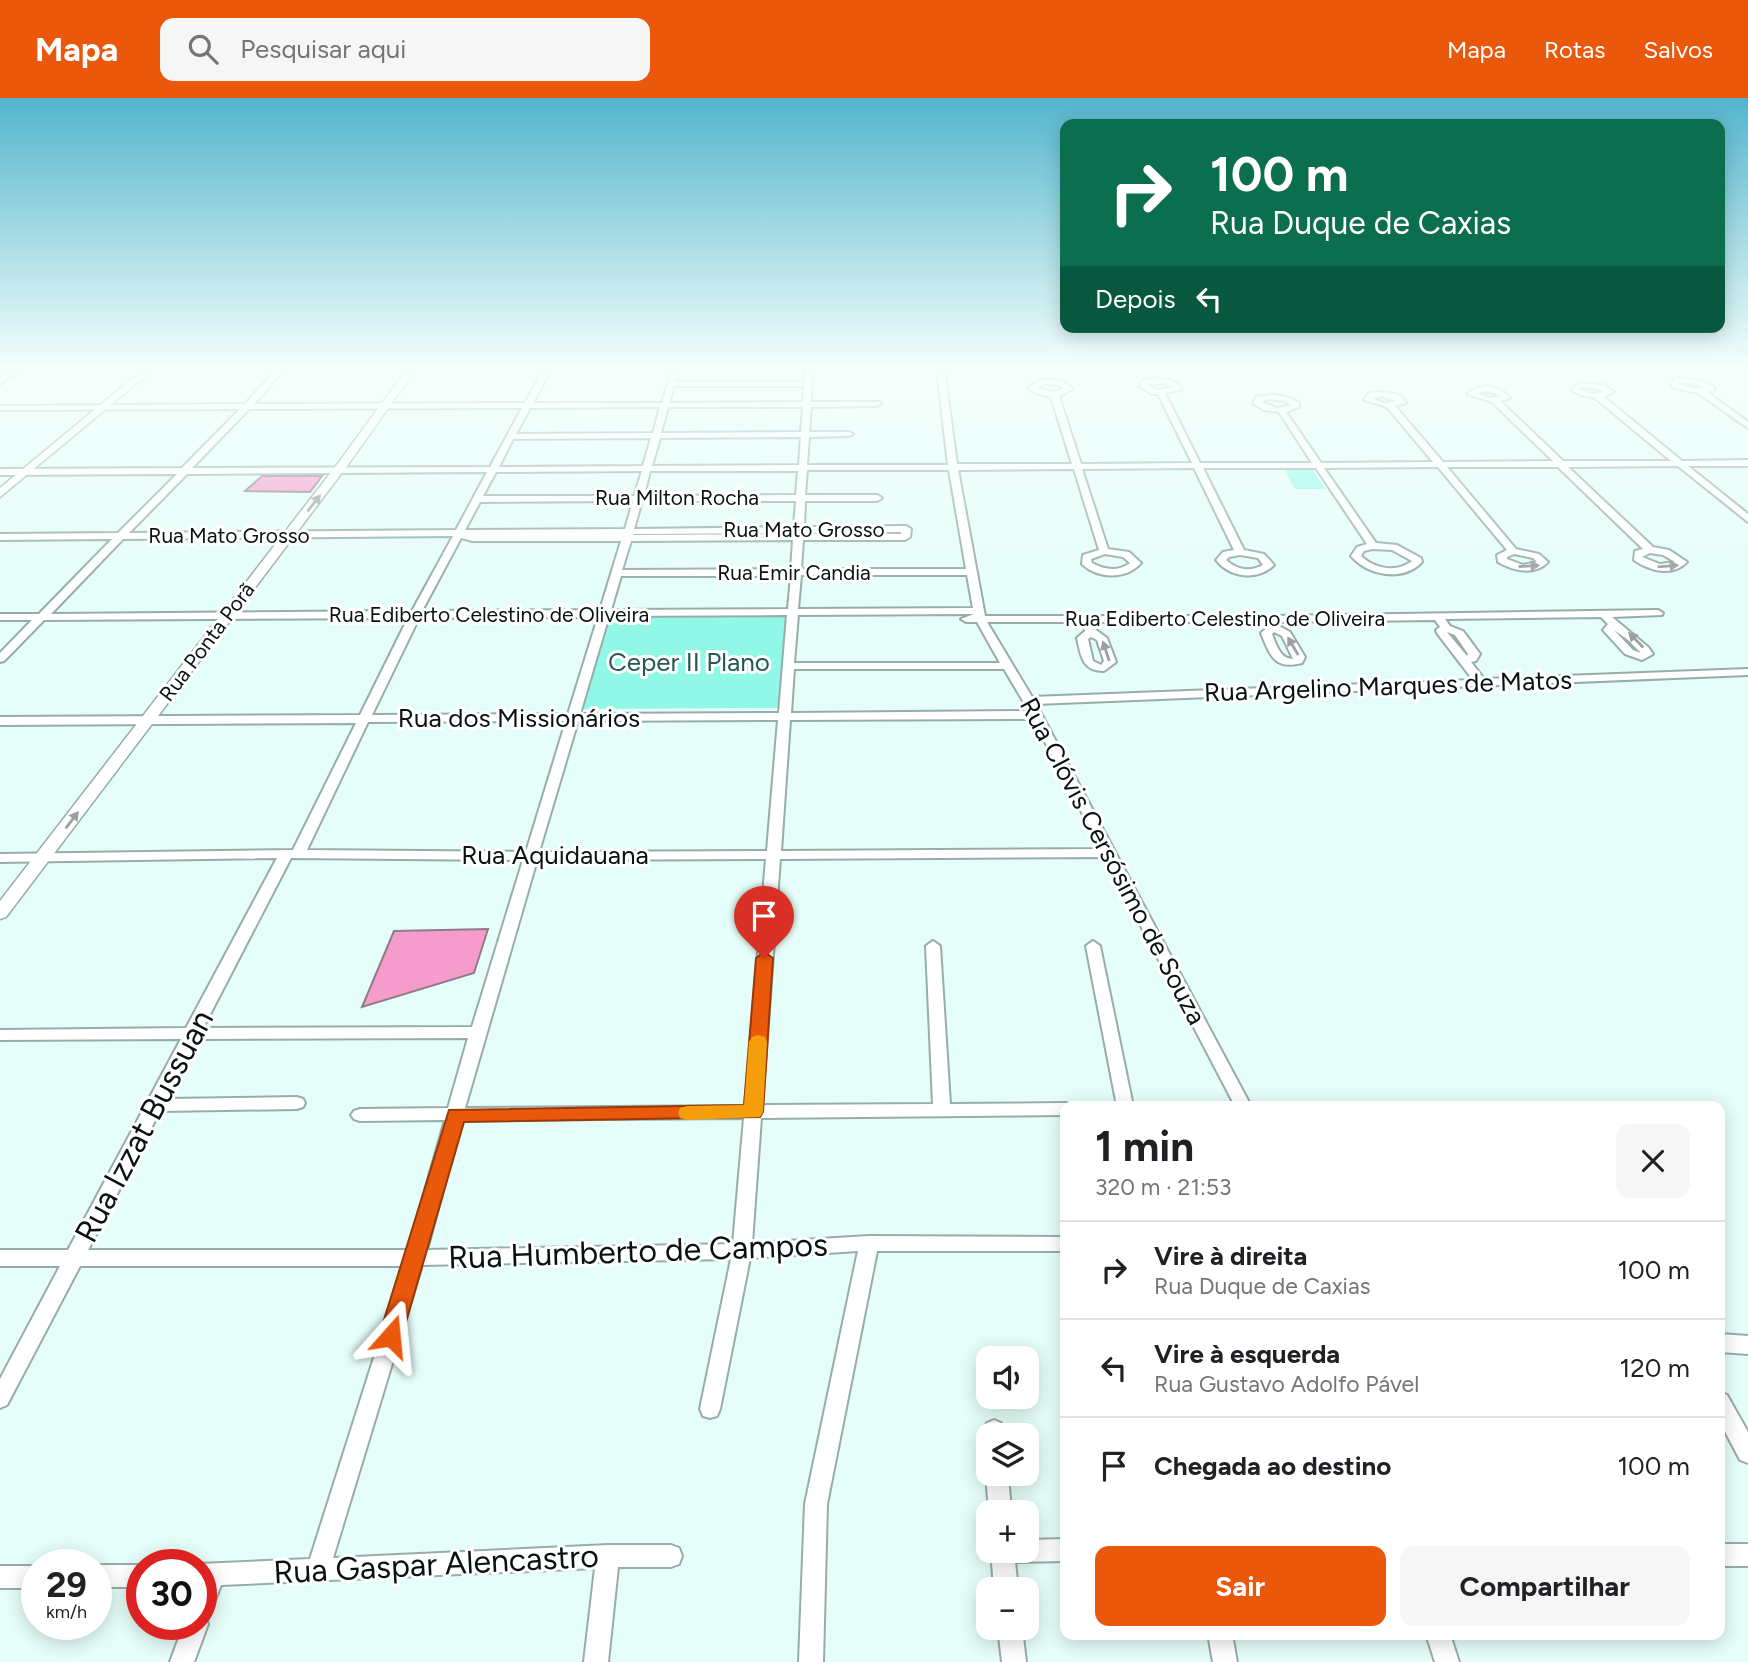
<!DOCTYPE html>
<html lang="pt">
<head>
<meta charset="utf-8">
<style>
  body { margin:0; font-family:Figtree,sans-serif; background:#f6f6f6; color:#202124; height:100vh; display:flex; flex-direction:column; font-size:26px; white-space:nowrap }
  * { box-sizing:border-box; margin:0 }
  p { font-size:23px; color:#757577 }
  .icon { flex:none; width:38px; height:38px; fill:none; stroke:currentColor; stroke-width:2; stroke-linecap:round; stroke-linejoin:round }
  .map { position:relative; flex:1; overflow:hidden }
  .panel { position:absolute; left:1060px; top:1003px; width:665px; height:539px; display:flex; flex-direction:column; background:#fff; border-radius:14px; box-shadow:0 4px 18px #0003 }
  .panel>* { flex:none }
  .guide { position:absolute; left:1060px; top:21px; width:665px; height:214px; border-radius:14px; box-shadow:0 4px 18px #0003; background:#0b6e4f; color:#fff; overflow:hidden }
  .tools { position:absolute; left:976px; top:1248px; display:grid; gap:14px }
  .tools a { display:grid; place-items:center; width:63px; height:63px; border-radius:14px; background:#fff; box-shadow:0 4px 18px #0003; font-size:35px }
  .speed { position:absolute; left:21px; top:1451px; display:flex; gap:14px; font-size:35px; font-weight:700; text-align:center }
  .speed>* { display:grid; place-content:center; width:91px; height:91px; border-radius:50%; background:#fff; box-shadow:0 4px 18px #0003; line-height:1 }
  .speed small { font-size:18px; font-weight:400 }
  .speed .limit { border:10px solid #d22; background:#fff; color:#111 }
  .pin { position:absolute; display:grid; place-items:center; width:60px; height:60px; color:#fff; margin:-72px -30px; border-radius:50% 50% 50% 0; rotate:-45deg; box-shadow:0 0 7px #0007 }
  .pin .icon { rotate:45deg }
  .me { position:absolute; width:77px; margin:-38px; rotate:18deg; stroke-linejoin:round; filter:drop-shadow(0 0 5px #0008) }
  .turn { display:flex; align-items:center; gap:24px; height:147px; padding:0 35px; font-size:32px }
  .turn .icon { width:91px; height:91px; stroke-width:2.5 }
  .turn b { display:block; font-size:49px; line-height:60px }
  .then { display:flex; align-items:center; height:66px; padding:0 35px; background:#0003; gap:14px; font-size:26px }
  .round { display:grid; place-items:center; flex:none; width:74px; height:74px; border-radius:14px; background:#f6f6f6 }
  .head { display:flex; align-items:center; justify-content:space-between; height:119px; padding:0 35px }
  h1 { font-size:42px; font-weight:700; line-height:52px }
  .button { display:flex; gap:14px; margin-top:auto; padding:14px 35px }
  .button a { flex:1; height:80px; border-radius:14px; background:#ea580c; color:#fff; font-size:28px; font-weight:700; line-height:80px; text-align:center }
  .button a+a { background:#f6f6f6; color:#202124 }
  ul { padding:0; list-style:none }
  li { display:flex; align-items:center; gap:21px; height:98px; padding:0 35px; border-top:2px solid #e0e0e0 }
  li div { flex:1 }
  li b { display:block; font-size:26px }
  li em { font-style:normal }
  header { display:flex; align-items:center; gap:42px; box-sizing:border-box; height:98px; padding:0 35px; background:#ea580c; color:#fff }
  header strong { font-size:33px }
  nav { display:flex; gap:38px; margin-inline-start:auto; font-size:24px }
  .search { width:490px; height:63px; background:#f6f6f6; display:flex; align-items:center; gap:18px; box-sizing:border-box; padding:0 24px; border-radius:14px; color:#757577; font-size:26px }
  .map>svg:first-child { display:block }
</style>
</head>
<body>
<header>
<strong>Mapa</strong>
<div class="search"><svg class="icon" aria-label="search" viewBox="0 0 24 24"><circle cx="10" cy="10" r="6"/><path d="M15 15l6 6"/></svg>Pesquisar aqui</div>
<nav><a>Mapa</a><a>Rotas</a><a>Salvos</a></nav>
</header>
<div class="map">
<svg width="1748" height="1564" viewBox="0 0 1748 1564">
  <rect width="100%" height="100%" fill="#e6fef9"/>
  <g fill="#91f7e7">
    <polygon points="1284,371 1312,371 1325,391 1295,391"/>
    <polygon points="608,518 787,519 779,610 580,611"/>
  </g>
  <g fill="#f59ccc" stroke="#8f7d86" stroke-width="2">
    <polygon points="262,378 322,378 310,394 245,393"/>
    <polygon points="488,831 474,875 362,909 394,833"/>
  </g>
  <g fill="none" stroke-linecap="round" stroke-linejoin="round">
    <g stroke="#97ada9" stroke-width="4">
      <g id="minor">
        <polygon points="14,271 22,271 0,286 0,280"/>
        <path d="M277,271H285L254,306L525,305L544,271H551L533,305H662L672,271H679L675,284H804L805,271H812L811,304H880L881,306L877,308L811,309L809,334H849L853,336L849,338L809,339L807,367H948L937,271H944L957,366H1072L1051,299L1038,296L1028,290C1040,277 1061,280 1073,291L1059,298L1081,366L1192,365L1158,296H1152L1139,288L1144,282C1158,280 1173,279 1182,291L1165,295L1200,365H1312L1279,314L1264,312L1253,305L1256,299C1272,296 1285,296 1299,305V309L1286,314L1321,365L1433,364L1387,309L1364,302L1369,295L1381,294L1400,297L1406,305L1395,308L1443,364L1553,363L1492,304L1467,296C1479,285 1500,287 1510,300L1500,303L1563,363H1671L1595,300L1581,297L1571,292L1579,285L1604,287L1614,294L1604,299L1682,363L1748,362V368H1688L1748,416V424L1678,368L1568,369L1653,449L1669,452L1687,464C1672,479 1650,473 1634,462L1635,453L1643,451L1558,369H1447L1516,451L1539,456L1548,464C1534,478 1514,473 1498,464L1497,457L1507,452L1438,369L1324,370L1376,445L1397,447L1421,460L1422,464C1403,484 1368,478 1351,458L1357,449L1367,446L1316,370H1203L1244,452L1264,456L1274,467C1258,483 1230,480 1216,462L1223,454L1234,452L1194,370L1082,371L1108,451L1129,454L1141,465C1126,482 1098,481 1082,466L1083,457L1099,452L1074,371L958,372L985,518H1270L1658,512L1663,515L1662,517L1612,519L1648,549L1653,556L1642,562L1625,556L1603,532L1608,526L1601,519L1445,521L1450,528L1463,533L1480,556L1476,563L1471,564L1484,581L1748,571V577L1036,606L1251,1008H1235L1105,759L780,761L762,1007L933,1006L926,848L933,843L940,848L950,1006L1066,1005L1073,1008H1066V1017L761,1020L752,1145L869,1138L1066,1139V1153H877L827,1406L823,1564H799L805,1406L858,1153L750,1160L720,1311L717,1318L710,1320L703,1318L700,1311L731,1161L422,1167L333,1460L608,1447H671L679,1450L682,1458L679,1466L671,1469H618L608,1564H584L595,1470L221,1487L209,1518L205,1520L208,1526L194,1564H170L184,1526H201V1466H199L310,1461L403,1168H80L7,1307L0,1310V1281L60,1168H0V1152H68L181,941L0,942V932L186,930L277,760L0,764V756L293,752L356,625L0,627V619L360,617L408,520L44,522L4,563L0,564V555L32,522H0V516H39L112,441L0,442V436L118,435L177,376L0,377V371L182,370L240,311L0,312V308L245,306ZM1164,285L1173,289L1156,292L1148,287ZM1044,286L1059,287L1064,291L1051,294L1037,290ZM674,288H804L803,304L669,305ZM1581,289L1599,291L1604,294L1593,296L1580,291ZM1487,293L1499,297L1501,298L1490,300L1477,295ZM1381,298L1396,303L1384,305L1373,301ZM1268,301L1285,303L1291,307L1277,310L1261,304ZM660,309L653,335L516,336L530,310ZM668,309H803L801,334L661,335ZM522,310L490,369L192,370L249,311ZM801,339L799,367L652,368L660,340ZM651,340L643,368L499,369L513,341ZM807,372H949L966,471H801L803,442H905L910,439L911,431L906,428L804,429L805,403H877L882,400L877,397H805ZM642,373L634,398H483L496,374ZM650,373H798L796,397L644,398ZM487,374L456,432L129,435L187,376ZM633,403L625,431L465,432L480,404ZM642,403H796L794,429L634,431ZM901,434V436H803V435ZM794,435V436L633,437V436ZM453,438L412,513L51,516L123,441ZM461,440L473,443H621L600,512L422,513ZM793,442L791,471L622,472L631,443ZM1373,451L1392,452L1412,463C1396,475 1375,471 1361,458L1364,453ZM1650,455L1663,457L1675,464L1660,466L1642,459ZM1105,456L1123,459L1130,465C1118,474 1105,472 1092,465L1091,461ZM1514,456L1533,460L1537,464L1523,467L1507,461V459ZM1240,457L1258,460L1263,467C1250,474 1237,472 1226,462L1229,459ZM801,477H967L973,510L798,511ZM621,478H791L788,511L611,512ZM974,516L961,521L966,524H977L1000,565H794L798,517ZM787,517L779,615L580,616L609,518ZM598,519L568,616L372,617L419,520ZM1435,522L1440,529L1436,532L1437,535L1473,582L1032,599L987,524H1083L1085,533L1077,540C1081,558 1082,573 1104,573L1116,564L1107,540L1096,532L1094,524H1266L1268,529L1261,535C1270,557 1274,572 1302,565L1305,559L1290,534L1279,528L1277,524ZM1614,532L1628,542L1641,555L1633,552ZM1274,534L1282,538L1293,561C1280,561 1276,546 1272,536ZM1447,534L1455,537L1468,556L1467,558ZM1091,539L1097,542L1104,563L1101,567L1093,563L1088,541ZM794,571H1004L1029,613L791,615ZM1033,621L1101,751L781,753L790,622ZM778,622L767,753L539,754L578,623ZM566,623L526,754L307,752L368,624ZM291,760L523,762L472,929L203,930ZM766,761L745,1008L465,1010L537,762ZM468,940L448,1010L360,1011L354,1013L351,1017L354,1021L360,1023L445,1022L408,1152H88L160,1013L297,1011L303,1009L305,1005L303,1001L297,999L166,1001L197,941ZM744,1020L733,1146L427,1152L462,1022Z"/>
        <path d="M1675,280L1700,282L1714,289V293L1707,294L1748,324V330L1698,295L1671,289ZM1680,284L1698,286L1704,290H1692L1679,286Z"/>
        <polygon points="1093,843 1100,848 1133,1008 1117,1008 1086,848"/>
        <polygon points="1720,1236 1748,1238 1748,1256 1720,1254"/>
        <polygon points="1720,1294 1727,1297 1748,1334 1748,1365 1740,1362 1720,1324"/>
        <path d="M994,1322L1001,1325L1005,1337H989V1345C981,1340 983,1332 987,1325Z"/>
        <polygon points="989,1370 989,1376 1008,1376 1011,1414 989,1414 986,1376"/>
        <polygon points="1066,1441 1066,1463 1015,1464 1018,1491 994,1491 991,1452 1027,1452 1027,1442"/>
        <rect x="1720" y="1446" width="28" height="22"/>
        <rect x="96" y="1467" width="46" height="22"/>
        <rect x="0" y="1468" width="37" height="22"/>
        <polygon points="998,1530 1022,1530 1026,1564 1002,1564"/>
        <polygon points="1208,1536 1232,1536 1237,1564 1213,1564"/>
        <polygon points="1426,1536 1450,1536 1459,1564 1435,1564"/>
      </g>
    </g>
    <g stroke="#97ada9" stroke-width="3">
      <g id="tertiary">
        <polygon points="144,271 154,271 0,399 0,390"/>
        <polygon points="407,271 416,271 347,368 6,819 0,821 0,803 339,364"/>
      </g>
    </g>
    <use href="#minor" fill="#fff" fill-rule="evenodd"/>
    <use href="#tertiary" fill="#fff" fill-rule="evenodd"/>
  </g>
  <defs><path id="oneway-solid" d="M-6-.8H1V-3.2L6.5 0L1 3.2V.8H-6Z" transform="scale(1.75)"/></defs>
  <g fill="#9da0a0">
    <use href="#oneway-solid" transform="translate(314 405) rotate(-52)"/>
    <use href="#oneway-solid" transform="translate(1529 468) rotate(-4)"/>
    <use href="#oneway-solid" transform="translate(1668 468) rotate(-5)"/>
    <use href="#oneway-solid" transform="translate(1636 542) rotate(-134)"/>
    <use href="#oneway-solid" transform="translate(1293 548) rotate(-120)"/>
    <use href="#oneway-solid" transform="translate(1106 553) rotate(-108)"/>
    <use href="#oneway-solid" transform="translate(72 722) rotate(-53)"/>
  </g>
  <linearGradient id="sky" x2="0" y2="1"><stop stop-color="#53b5cd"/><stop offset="0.55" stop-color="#f4fffc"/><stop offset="1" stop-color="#f4fffc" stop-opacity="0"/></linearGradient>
  <rect width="1748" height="490" fill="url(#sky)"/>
  <polygon fill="#ea580c" stroke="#983908" stroke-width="2" points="764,854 773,860 763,1014 760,1019 464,1024 402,1238 399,1245 391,1248 383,1245 379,1238 449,1012 744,1007 756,860"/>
  <polygon fill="#f59e0b" points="758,937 765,939 767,944 763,1014 760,1019 687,1022 680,1020 678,1015 680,1010 687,1008 744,1007 749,944 752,939"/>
  <g text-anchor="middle" stroke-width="6" stroke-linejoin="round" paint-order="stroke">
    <g font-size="21" fill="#0a1211" stroke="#fff">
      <text x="677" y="407">Rua Milton Rocha</text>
      <text x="804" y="439">Rua Mato Grosso</text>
      <text x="229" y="445">Rua Mato Grosso</text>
      <text x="794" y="482">Rua Emir Candia</text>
      <text x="489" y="524">Rua Ediberto Celestino de Oliveira</text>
      <text x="1225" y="528">Rua Ediberto Celestino de Oliveira</text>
      <text transform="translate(207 544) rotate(-53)" y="7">Rua Ponta Porã</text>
    </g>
    <g font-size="26" fill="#205a52" stroke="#fff">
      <text x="689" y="573">Ceper II Plano</text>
    </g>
    <g font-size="26" fill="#0a1211" stroke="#fff">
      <text transform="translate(1388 588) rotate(-2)" y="9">Rua Argelino Marques de Matos</text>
      <text x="519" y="629">Rua dos Missionários</text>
      <text x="555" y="766">Rua Aquidauana</text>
      <text transform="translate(1113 763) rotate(62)" y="9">Rua Clóvis Cersósimo de Souza</text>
    </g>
    <g font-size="32" fill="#0a1211" stroke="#fff">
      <text transform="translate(144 1028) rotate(-62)" y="11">Rua Izzat Bussuan</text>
      <text transform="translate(638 1153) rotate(-2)" y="11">Rua Humberto de Campos</text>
      <text transform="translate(436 1466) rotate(-3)" y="11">Rua Gaspar Alencastro</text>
    </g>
  </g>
</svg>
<div class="tools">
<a><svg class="icon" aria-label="sound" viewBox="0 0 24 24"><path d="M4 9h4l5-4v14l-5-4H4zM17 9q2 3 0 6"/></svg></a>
<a><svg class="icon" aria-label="layers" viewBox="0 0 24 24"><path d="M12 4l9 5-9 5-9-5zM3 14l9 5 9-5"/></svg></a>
<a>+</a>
<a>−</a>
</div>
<div class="speed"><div>29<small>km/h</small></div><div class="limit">30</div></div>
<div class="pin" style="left:764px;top:860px;background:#d93025"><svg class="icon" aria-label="arrive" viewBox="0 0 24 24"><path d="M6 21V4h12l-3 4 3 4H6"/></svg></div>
<svg class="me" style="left:391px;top:1238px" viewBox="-20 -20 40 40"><path d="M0-17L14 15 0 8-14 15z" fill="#ea580c" stroke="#fff" stroke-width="4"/></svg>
<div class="guide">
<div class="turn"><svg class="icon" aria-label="right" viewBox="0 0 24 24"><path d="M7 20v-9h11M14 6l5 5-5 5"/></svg><div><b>100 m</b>Rua Duque de Caxias</div></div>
<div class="then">Depois<svg class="icon" aria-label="left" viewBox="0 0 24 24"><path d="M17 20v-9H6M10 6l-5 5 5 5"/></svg></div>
</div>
<section class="panel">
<div class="head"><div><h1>1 min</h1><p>320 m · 21:53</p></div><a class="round"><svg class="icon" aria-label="close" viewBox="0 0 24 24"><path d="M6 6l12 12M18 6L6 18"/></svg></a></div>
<ul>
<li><svg class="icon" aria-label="right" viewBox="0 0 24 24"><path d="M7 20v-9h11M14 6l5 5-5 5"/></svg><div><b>Vire à direita</b><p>Rua Duque de Caxias</p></div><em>100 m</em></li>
<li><svg class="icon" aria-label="left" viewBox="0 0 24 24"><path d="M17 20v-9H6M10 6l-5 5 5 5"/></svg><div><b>Vire à esquerda</b><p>Rua Gustavo Adolfo Pável</p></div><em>120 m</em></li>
<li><svg class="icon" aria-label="arrive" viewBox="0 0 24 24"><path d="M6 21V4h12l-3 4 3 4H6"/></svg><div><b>Chegada ao destino</b></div><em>100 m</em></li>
</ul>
<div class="button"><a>Sair</a><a>Compartilhar</a></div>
</section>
</div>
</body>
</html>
